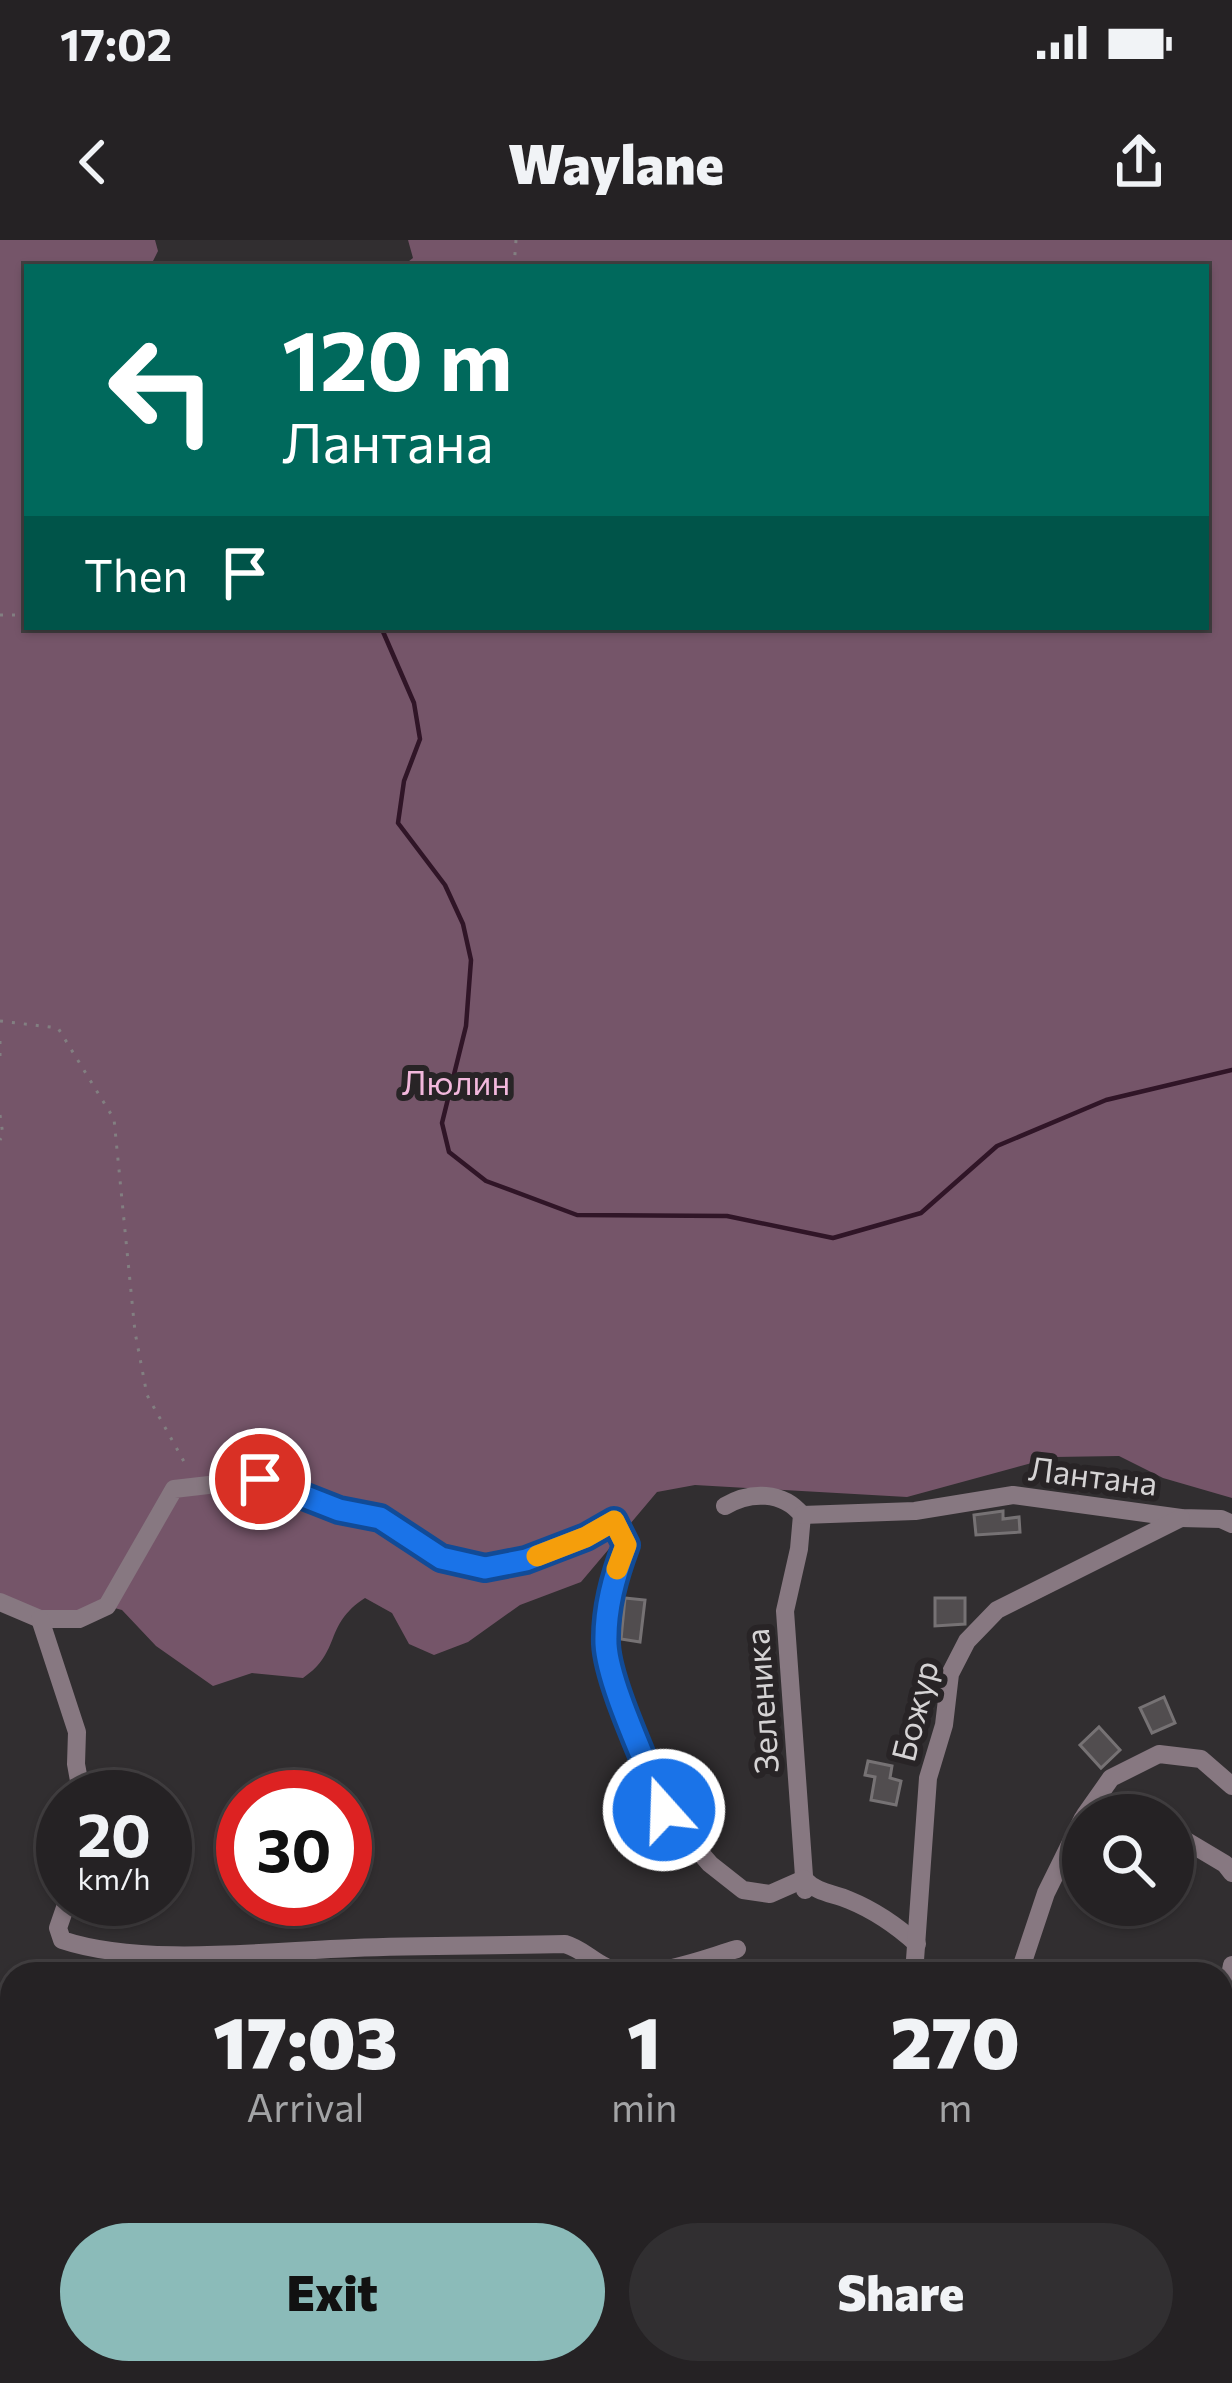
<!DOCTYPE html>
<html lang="en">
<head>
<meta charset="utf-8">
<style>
  body { margin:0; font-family:Commissioner,sans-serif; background:#312f31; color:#f1f3f6; height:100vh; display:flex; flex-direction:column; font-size:45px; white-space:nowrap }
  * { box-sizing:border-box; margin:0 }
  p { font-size:39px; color:#a3a4a6 }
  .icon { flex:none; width:66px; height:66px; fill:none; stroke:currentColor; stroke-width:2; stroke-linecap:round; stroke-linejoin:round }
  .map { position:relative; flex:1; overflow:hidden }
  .sheet { position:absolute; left:0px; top:1722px; width:1233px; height:423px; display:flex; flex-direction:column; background:#252224; border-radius:36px 36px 0 0; box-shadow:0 3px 9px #0004,0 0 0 3px #423f41 }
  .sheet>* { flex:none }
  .guide { position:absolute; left:24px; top:24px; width:1185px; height:366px; border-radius:0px; box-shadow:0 3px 9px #0004,0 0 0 3px #423f41; background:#00695c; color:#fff; overflow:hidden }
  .buttons { position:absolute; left:1062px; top:1554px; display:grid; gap:24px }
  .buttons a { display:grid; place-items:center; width:132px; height:132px; border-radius:50%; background:#252224; box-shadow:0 3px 9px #0004,0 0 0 3px #423f41; font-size:60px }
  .speed { position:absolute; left:36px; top:1530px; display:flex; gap:24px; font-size:60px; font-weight:700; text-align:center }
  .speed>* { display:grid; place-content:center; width:156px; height:156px; border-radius:50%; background:#252224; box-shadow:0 3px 9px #0004,0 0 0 3px #423f41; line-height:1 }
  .speed small { font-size:30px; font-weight:400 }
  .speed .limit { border:18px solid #d22; background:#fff; color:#111 }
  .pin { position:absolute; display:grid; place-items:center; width:102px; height:102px; color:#fff; margin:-51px; border:6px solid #fff; border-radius:50%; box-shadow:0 3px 12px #0007 }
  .me { position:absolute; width:132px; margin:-66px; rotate:340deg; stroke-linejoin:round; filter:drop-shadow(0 0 9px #0008) }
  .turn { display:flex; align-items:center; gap:42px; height:252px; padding:0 60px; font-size:54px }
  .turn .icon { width:156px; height:156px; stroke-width:2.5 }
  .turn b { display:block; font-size:84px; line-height:102px }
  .then { display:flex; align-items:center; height:114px; padding:0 60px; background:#0003; gap:24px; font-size:45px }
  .eta { display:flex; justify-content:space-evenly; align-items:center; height:204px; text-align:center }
  .eta b { font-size:72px; font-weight:800; line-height:84px }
  .primary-button { display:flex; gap:24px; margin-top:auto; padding:24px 60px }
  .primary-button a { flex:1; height:138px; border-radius:72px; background:#8bbbb9; color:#111; font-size:48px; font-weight:800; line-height:138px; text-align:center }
  .primary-button a+a { background:#312f31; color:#f1f3f6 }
  .status { display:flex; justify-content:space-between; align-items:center; height:84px; padding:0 60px; background:#252224; direction:ltr }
  .status svg { height:33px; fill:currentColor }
  header { display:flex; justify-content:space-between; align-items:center; height:156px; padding:0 60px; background:#252224; font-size:54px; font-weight:800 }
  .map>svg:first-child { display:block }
</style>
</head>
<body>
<div class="status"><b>17:02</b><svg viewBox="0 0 49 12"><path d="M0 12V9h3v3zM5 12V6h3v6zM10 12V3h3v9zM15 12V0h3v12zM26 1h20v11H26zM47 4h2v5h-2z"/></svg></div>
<header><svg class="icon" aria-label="back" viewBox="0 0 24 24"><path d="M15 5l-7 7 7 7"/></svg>Waylane<svg class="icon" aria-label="share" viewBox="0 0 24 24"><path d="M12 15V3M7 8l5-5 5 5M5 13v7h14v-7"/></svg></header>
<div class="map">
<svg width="1232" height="2143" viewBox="0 0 1232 2143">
  <rect width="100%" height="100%" fill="#312e30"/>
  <path fill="#755569" d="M0,0H155L158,11L150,27H27V387H1206V27H401L413,18L408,0H1232V1258L1163,1238L1119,1216L1054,1217L907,1257L695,1245L657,1252L581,1342L520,1365L468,1402L434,1415L409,1404L392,1373L365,1358C323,1385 342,1412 303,1438L252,1433L213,1446L156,1406L122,1370L107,1366L47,1378L0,1357Z"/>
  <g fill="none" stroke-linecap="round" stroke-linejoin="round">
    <polyline stroke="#301527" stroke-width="4.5" points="381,387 414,463 420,499 404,541 398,583 445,645 463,684 471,720 466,786 442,883 449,912 486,941 577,975 727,976 833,998 921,973 997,906 1106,860 1232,830"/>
  </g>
  <g fill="#514d4f" stroke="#767274" stroke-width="3">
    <polygon points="1003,1271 1003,1279 1019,1277 1020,1292 976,1295 974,1275"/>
    <polygon points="625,1358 645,1360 640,1402 621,1399"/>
    <polygon points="935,1358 965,1358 965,1384 935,1386"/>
    <polygon points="1164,1457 1175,1483 1152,1493 1140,1468"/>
    <polygon points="1099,1487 1120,1510 1101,1528 1080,1505"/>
    <polygon points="868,1521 892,1526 890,1538 901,1541 896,1565 871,1560 875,1537 865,1535"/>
  </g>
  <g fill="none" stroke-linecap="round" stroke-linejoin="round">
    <g stroke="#827f81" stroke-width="3" stroke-dasharray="3 9" stroke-linecap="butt">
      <polyline points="514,27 516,0"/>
      <polyline points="0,375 27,375"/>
      <polyline points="0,781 58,788 114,879 135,1092 147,1155 187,1227"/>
      <polyline points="0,801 0,824"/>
      <polyline points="0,875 3,895 0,900"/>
      <polyline points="173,2143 174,2133"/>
    </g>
    <g stroke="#877881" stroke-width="18">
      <path d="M725,1266C750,1251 783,1251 802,1275L799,1309L785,1371L805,1650"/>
      <polyline points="802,1275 915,1271 1013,1255 1181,1278 1221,1279 1232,1284"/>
      <path d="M0,1362L40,1379H79L107,1366L174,1249L260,1239L339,1270L380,1278L441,1319L485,1328L526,1320L586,1297L614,1281L626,1305L614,1338L606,1408L612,1434L664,1571L710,1624L743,1650L770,1654L804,1639C817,1653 832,1653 849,1660C876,1671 896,1685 917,1704"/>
      <polyline points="40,1379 77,1492 76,1524 82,1557"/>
      <polyline points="1113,1563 1137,1575"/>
      <polyline points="1085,1575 1111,1538 1159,1514 1201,1519 1232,1546"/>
      <polyline points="1173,1593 1225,1624 1232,1633"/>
      <path d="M68,1659L58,1688L62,1700C143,1727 268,1711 354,1708C424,1705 495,1706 565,1704C582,1709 591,1720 606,1727C645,1743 699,1720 737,1709"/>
      <polyline points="914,1734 928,1538 944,1485 950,1434 967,1401 997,1370 1181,1278"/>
      <polyline points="1019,1734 1046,1653 1083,1578"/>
      <polyline points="1221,1780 1232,1725"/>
      <polyline points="0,1947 12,1943"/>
      <polyline points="0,2124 12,2128"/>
      <polyline points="25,2133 52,2143"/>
      <polyline points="1069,2143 1076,2133"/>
    </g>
  </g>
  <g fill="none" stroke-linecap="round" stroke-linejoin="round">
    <g stroke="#114b97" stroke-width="30">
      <path id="route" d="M260,1239L339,1270L380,1278L441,1318L485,1328L526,1320L586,1297L614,1281L626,1305C614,1337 605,1369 606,1404C608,1445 649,1528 664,1570"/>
    </g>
    <use href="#route" stroke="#1a73e8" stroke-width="21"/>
    <polyline stroke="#f59e0b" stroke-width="21" points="537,1316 586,1297 614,1281 626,1305 617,1329"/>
  </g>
  <g text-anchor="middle" stroke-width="12" stroke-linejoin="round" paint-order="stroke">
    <g font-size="33" fill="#f2b8dc" stroke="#282426">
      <text x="456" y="855">Люлин</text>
    </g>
    <g font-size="33" fill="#d5d3d4" stroke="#282426">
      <text transform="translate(1093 1236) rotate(7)" y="12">Лантана</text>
      <text transform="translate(762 1461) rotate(-94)" y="12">Зеленика</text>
      <text transform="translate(915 1471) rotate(-76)" y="12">Божур</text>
    </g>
  </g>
</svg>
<div class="buttons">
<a><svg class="icon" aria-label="search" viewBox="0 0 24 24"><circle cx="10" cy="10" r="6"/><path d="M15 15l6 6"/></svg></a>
</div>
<div class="speed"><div>20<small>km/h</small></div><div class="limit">30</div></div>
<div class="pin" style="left:260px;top:1239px;background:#d93025"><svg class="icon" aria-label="arrive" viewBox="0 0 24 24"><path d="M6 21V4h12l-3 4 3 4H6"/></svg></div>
<svg class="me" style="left:664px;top:1570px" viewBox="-20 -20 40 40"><circle r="17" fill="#1a73e8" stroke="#fff" stroke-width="3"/><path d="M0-11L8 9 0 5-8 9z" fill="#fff"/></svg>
<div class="guide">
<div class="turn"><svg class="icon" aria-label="left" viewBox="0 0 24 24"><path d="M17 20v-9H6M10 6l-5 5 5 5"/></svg><div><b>120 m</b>Лантана</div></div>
<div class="then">Then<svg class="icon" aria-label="arrive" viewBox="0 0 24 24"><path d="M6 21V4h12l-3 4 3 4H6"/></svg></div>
</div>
<section class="sheet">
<div class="eta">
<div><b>17:03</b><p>Arrival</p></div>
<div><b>1</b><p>min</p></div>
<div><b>270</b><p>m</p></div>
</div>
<div class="primary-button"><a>Exit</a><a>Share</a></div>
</section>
</div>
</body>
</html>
